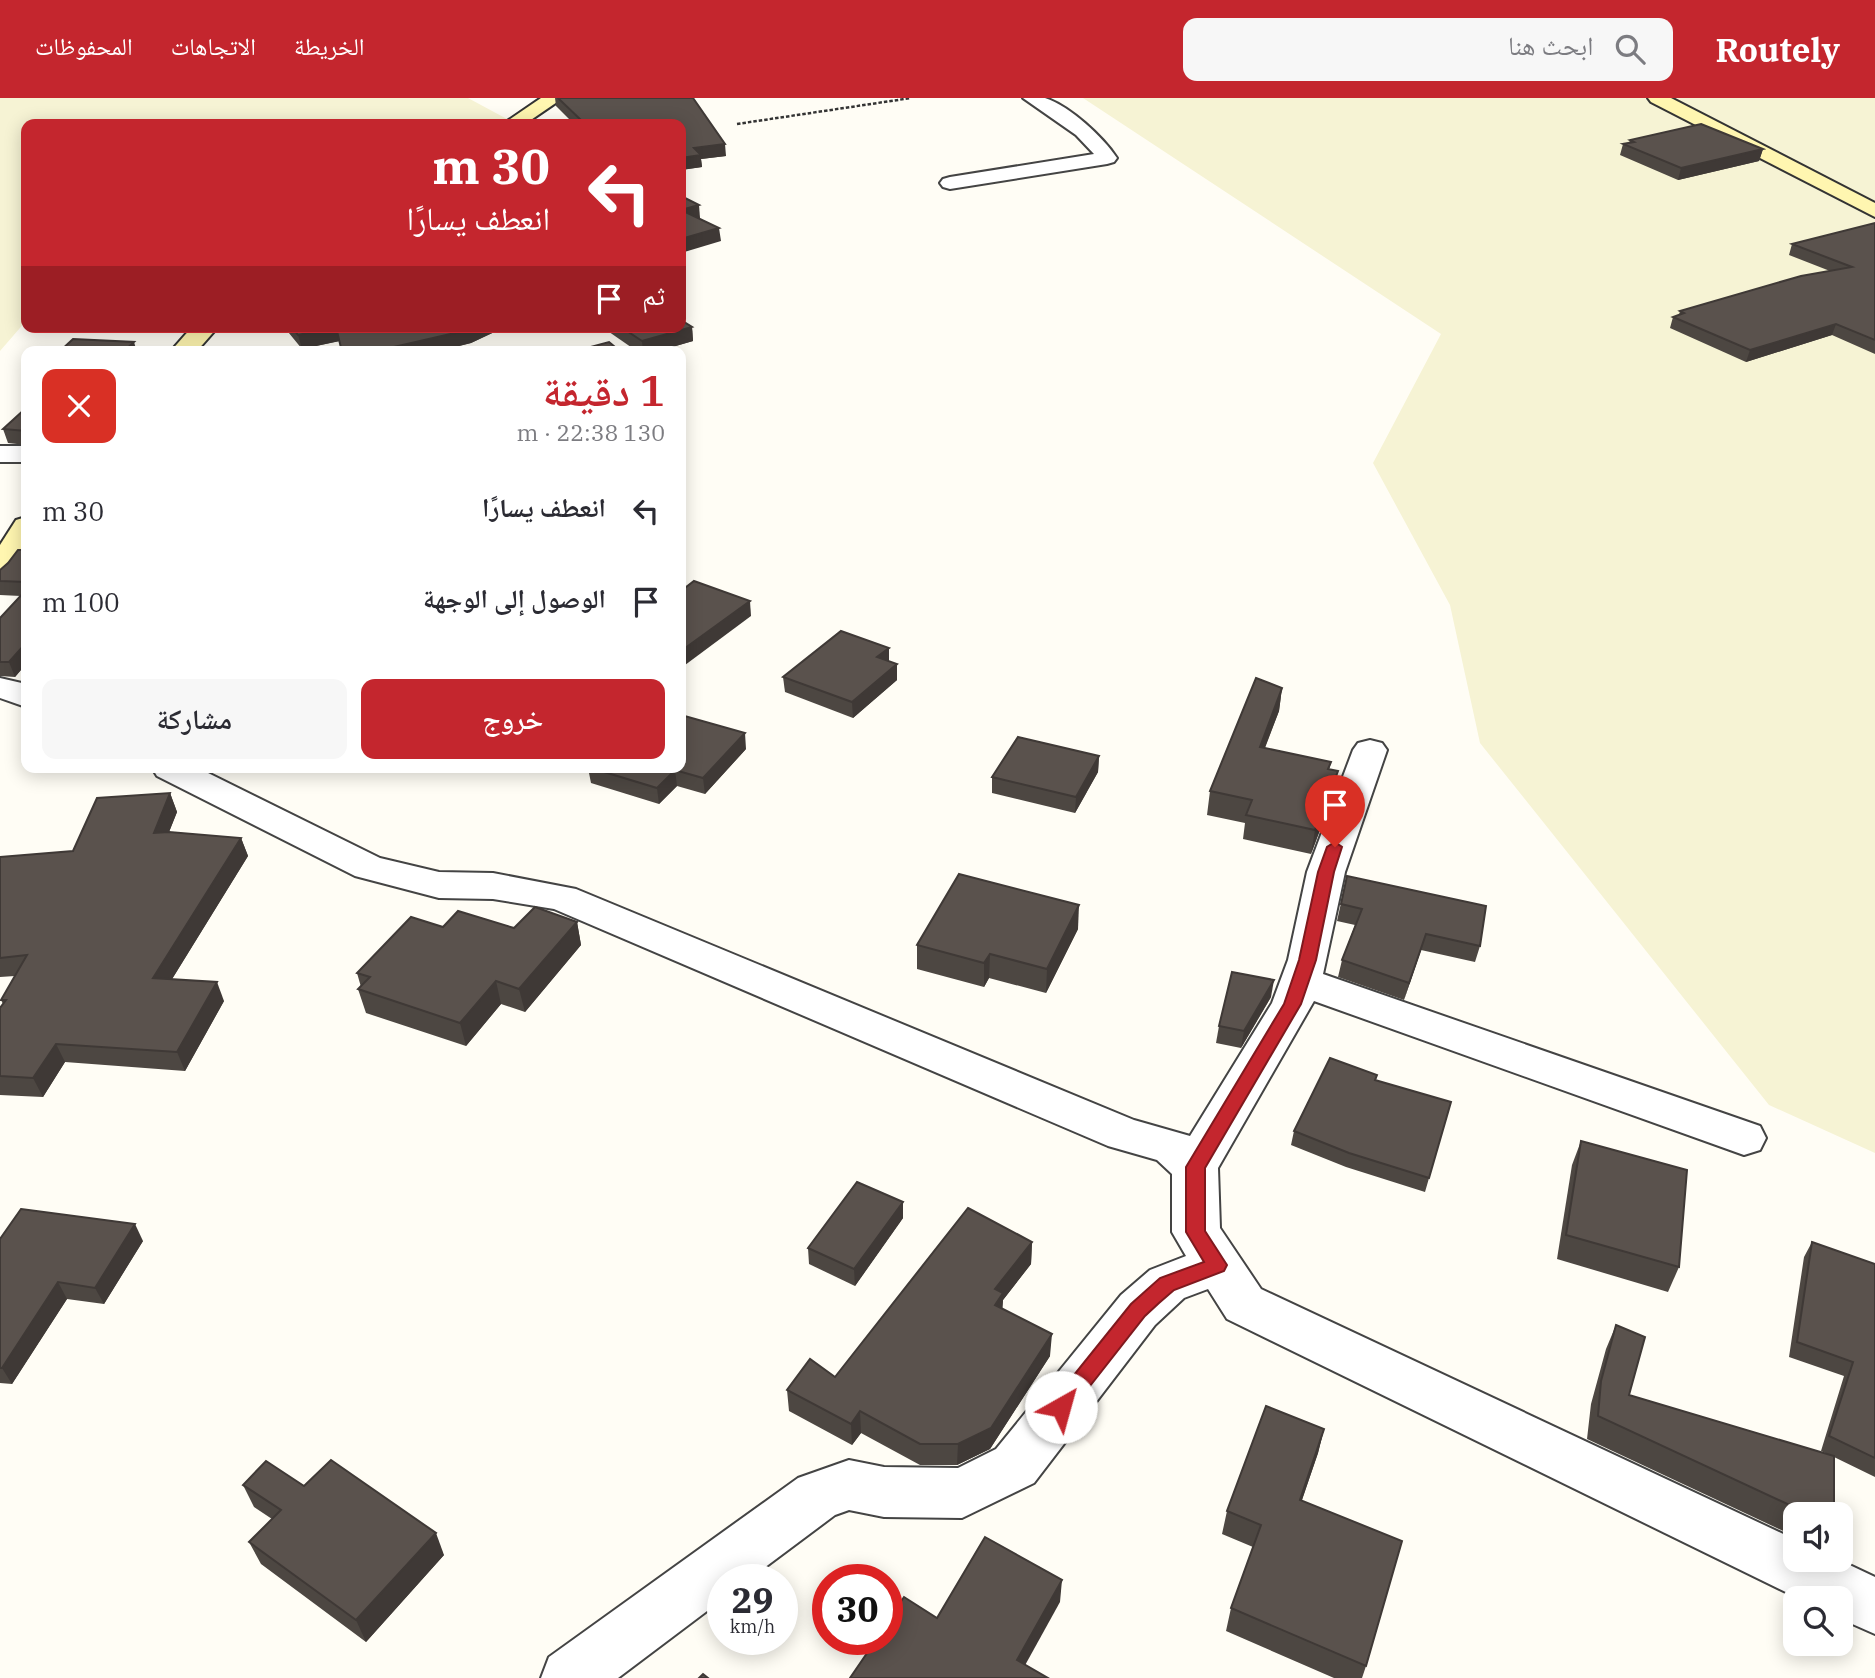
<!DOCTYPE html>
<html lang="ar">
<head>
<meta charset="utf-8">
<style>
  body { margin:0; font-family:"IBM Plex Serif","Noto Naskh Arabic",serif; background:#f7f7f7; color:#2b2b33; direction:rtl; height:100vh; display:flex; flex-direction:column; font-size:26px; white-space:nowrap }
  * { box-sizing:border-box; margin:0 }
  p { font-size:23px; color:#7c7c81 }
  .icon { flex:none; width:38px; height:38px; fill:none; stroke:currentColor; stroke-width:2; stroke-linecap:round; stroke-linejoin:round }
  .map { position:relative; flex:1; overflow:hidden; direction:ltr }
  .side { position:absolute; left:21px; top:248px; width:665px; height:427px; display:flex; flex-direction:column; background:#fff; border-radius:14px; box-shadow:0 4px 18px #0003; direction:rtl }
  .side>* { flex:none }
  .banner { position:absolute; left:21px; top:21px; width:665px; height:214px; border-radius:14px; box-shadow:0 4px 18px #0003; direction:rtl; background:#c4262e; color:#fff; overflow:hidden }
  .fabs { position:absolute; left:1783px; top:1404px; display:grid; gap:14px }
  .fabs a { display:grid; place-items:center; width:70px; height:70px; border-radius:14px; background:#fff; box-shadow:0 4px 18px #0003; font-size:35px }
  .speed { position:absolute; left:707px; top:1466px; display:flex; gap:14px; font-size:35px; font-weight:700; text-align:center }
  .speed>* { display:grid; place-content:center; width:91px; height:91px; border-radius:50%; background:#fff; box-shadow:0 4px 18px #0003; line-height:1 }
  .speed small { font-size:18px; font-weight:400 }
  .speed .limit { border:10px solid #d22; background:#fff; color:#111 }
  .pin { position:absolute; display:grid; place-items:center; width:60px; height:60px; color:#fff; margin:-72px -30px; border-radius:50% 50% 50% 0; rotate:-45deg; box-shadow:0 0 7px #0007 }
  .pin .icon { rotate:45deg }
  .me { position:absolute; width:77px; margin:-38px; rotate:38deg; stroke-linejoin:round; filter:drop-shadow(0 0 5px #0008) }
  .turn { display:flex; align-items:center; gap:24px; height:147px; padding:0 21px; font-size:32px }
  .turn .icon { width:91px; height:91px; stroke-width:2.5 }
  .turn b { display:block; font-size:49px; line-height:60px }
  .then { display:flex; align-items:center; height:66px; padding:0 21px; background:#0003; gap:14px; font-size:26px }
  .round { display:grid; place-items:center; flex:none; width:74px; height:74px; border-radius:14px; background:#f7f7f7 }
  .head { display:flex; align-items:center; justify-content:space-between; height:119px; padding:0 21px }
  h1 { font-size:42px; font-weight:600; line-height:52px; color:#c4262e }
  .cta { display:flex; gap:14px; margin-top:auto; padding:14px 21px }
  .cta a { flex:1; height:80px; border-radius:14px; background:#c4262e; color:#fff; font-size:28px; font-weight:600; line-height:80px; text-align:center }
  .cta a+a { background:#f7f7f7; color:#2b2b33 }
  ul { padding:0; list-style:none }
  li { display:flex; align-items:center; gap:21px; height:91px; padding:0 21px }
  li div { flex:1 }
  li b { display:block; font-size:26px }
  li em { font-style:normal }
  header { display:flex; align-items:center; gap:42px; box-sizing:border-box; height:98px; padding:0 35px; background:#c4262e; color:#fff }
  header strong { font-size:33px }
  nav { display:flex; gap:38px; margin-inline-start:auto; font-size:24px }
  .search { width:490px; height:63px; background:#f7f7f7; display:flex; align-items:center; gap:18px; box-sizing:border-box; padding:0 24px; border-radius:14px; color:#7c7c81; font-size:26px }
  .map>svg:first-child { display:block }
</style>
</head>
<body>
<header>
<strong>Routely</strong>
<div class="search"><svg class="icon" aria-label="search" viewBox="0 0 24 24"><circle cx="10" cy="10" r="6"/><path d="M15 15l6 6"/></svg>ابحث هنا</div>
<nav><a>الخريطة</a><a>الاتجاهات</a><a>المحفوظات</a></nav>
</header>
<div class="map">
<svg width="1875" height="1580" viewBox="0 0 1875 1580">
  <rect width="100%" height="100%" fill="#fffdf5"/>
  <g fill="#f6f3d4">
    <polygon points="0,0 468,0 507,21 497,26 26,26 26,223 0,253"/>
    <polygon points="1083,0 1875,0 1875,1055 1769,1007 1480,645 1450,507 1373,365 1441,236"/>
  </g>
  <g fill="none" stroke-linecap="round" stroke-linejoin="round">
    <g stroke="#444" stroke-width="4">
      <g id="street">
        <path d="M1023,0C1029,0 1039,0 1045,0C1070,8 1103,39 1117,60L1114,64L1107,66L950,91L943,89L940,85L943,81L950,79L1094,56L1076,37Z"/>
        <rect x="0" y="348" width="26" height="16"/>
        <polygon points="0,580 26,586 26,609 0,600"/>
        <polygon points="1370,642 1382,645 1387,652 1345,774 1323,876 1760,1028 1766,1040 1760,1052 1744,1057 1314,903 1218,1070 1220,1130 1261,1191 1796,1442 1796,1461 1837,1461 1875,1479 1875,1536 1841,1521 1841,1500 1798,1500 1227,1221 1208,1191 1184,1200 1155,1227 1034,1385 962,1420 884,1419 849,1412 835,1417 748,1482 723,1482 723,1501 618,1580 541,1580 549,1559 798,1380 849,1362 884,1369 958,1370 996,1351 1121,1197 1150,1172 1186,1158 1172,1134 1172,1076 1157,1062 1108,1048 554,811 493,801 439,800 355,778 157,678 152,670 198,670 380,760 439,774 493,775 576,791 1134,1022 1190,1038 1272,905 1288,862 1307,774 1353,652 1358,645"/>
      </g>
    </g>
    <g stroke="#333" stroke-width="4">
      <g id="secondary">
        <polygon points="541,0 563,0 525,26 503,26"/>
        <polygon points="1648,0 1671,0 1875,105 1875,119 1651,4"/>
        <polygon points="192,229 218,229 196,254 170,254"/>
        <polygon points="26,419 26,453 11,478 0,481 0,447 16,422"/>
      </g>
    </g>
    <polyline stroke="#333" stroke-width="2.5" stroke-dasharray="3.5 2" stroke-linecap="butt" points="737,26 911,0"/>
    <use href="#street" fill="#fff" fill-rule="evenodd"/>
    <use href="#secondary" fill="#fff6b0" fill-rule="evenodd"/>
  </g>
  <g fill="#4d4742">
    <polygon points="555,0 693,0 726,58 701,61 702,69 681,72 681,26 573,25 556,8"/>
    <polygon points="1630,42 1763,51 1759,63 1678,82 1620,57 1623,46 1629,45"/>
    <polygon points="1875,125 1875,256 1832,237 1746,264 1670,230 1673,219 1679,217 1680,213 1830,173 1789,157 1792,146"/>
    <polygon points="284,229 505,229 471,245 435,254 342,254 339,243 302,251"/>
    <polygon points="602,229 692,229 693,243 655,254 638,254"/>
    <polygon points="26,310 26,347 8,345 3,331"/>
    <polygon points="26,452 26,566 15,579 0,578 0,520 21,498 0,497 0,472"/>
    <polygon points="897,566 897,582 853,620 785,594 783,579"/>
    <polygon points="1282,590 1279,613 1265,650 1331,664 1329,672 1333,697 1311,756 1243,741 1245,725 1207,717 1210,693"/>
    <polygon points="746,651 705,696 677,688 659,706 591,685 588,670 681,670"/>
    <polygon points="1099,658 1098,674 1075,715 992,695 992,679"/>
    <polygon points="170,695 177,714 169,734 241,740 248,758 172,881 224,903 185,973 65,964 43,999 0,997 0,910 3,906 1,902 15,878 0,879 0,759 73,753"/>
    <polygon points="1347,778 1480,848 1475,864 1421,852 1404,902 1338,879 1342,862 1355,827 1337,823"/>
    <polygon points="577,824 581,847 525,914 501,906 466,948 366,915 358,891 361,889 357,875 443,829 514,830"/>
    <polygon points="1078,831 1046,895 989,880 984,889 917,871 917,847"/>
    <polygon points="1271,899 1241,950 1216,945 1219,928"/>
    <polygon points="1377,977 1376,982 1451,1004 1425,1094 1346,1069 1291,1047 1294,1033"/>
    <polygon points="1581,1043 1679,1169 1668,1194 1557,1161 1572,1067"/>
    <polygon points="903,1104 903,1120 855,1188 809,1166 808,1150"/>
    <polygon points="0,1141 143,1143 104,1206 67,1201 12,1286 0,1285"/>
    <polygon points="1032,1144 1031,1166 1003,1202 1002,1211 1050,1258 990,1351 957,1367 920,1367 861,1335 852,1347 789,1313 787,1292 835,1279"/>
    <polygon points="1812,1144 1875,1166 1875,1379 1834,1359 1834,1416 1796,1416 1796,1439 1587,1341 1591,1306 1606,1251 1616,1227 1629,1297 1830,1357 1821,1353 1844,1278 1789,1259 1804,1159"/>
    <polygon points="1324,1331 1318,1355 1302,1402 1366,1568 1362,1580 1334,1580 1226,1533 1231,1510 1253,1449 1222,1436 1227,1413"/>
    <polygon points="243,1387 304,1388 444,1457 366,1544 261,1466 249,1444 272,1421 254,1409"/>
  </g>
  <g fill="#3f3936">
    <polygon points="725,46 726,58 701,61 702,69 681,72 681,60 694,50"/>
    <polygon points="1763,51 1759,63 1678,82 1681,70"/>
    <polygon points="699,107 700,120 683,124 681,112"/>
    <polygon points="719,130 721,143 681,155 681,141"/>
    <polygon points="1836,226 1832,237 1746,264 1750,252"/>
    <polygon points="336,229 340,243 302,251 298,237"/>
    <polygon points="473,229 505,229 471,245 435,254 372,254"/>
    <polygon points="692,229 693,243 655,254 643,254 642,243"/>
    <polygon points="134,244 137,254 123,254"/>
    <polygon points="750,503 751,518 681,570 681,553"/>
    <polygon points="26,545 26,566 15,579 9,564"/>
    <polygon points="889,550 889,565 877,559"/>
    <polygon points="897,566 897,582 853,620 852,604"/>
    <polygon points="1282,590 1279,613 1256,672 1260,649"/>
    <polygon points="745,635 746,651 705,696 703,680"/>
    <polygon points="1099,658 1098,674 1075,715 1076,699"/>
    <polygon points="675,672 677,688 659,706 657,690"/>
    <polygon points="1338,673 1333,697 1311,756 1315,732"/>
    <polygon points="170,695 177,714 161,754 154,735"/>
    <polygon points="241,740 248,758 161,899 153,880"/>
    <polygon points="1079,807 1078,831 1046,895 1047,871"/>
    <polygon points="577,824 581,847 525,914 519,891"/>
    <polygon points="1426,836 1421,852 1404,902 1409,885"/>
    <polygon points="990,856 989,880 984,889 984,865"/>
    <polygon points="1274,882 1271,899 1241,950 1244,933"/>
    <polygon points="496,883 501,906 466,948 460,925"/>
    <polygon points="217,884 224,903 185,973 177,954"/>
    <polygon points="56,946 65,964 43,999 33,980"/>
    <polygon points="903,1104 903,1120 855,1188 854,1171"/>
    <polygon points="135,1126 143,1143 104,1206 95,1190"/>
    <polygon points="1032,1144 1031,1166 1003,1202 1002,1217 994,1229 995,1191"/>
    <polygon points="58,1184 67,1201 12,1286 2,1270"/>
    <polygon points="1052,1236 1050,1258 990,1351 957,1367 958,1346"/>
    <polygon points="860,1313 861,1335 852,1347 851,1326"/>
    <polygon points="1324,1331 1318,1355 1294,1425 1300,1402"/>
    <polygon points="436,1435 444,1457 366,1544 356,1522"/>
    <polygon points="1062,1482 1060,1504 1018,1580 1017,1562"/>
  </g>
  <g fill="#5a524d" stroke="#3f3936" stroke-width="2">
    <polygon points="558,0 693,0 725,46 694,50 701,57 681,60 681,26 562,26 583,24"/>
    <polygon points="1701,26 1763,51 1681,70 1623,46 1634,44 1630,42"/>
    <polygon points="681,98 699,107 681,112 719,130 681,141"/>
    <polygon points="1875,125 1875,242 1836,226 1750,252 1673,219 1684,215 1680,213 1801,178 1852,169 1792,146"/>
    <polygon points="681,222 692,229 642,243 621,229 681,229"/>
    <polygon points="292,229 334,229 298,237"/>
    <polygon points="336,229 473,229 468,232 372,254 365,254 365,252 342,254"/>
    <polygon points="73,241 134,244 123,254 59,254"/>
    <polygon points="609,244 621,254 572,254"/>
    <polygon points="26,310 26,333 3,331"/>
    <polygon points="18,452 26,452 26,484 0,483 0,472 8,465"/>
    <polygon points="694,483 750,503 681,553 681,493"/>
    <polygon points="26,492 26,545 9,564 0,564 0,520"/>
    <polygon points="841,533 889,550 877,559 897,566 852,604 783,579"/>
    <polygon points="1256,580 1282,590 1260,649 1331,664 1328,671 1338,673 1315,732 1246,717 1252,702 1210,693"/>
    <polygon points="681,617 745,635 703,680 675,672 657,690 591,670 681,670"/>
    <polygon points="1018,639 1099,658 1076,699 992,679"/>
    <polygon points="170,695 154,735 169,734 241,740 153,880 217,884 177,954 56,946 33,980 0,978 0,910 6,902 1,902 27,857 0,860 0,759 73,753 97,700"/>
    <polygon points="959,776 1079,807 1047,871 990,856 984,865 917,847"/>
    <polygon points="1347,778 1486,808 1480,848 1426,836 1409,885 1342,862 1362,811 1341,806"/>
    <polygon points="535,809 577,824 519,891 496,883 460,925 358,891 370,879 357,875 411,819 443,829 458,813 514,830"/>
    <polygon points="1232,874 1274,882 1244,933 1219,928"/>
    <polygon points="1330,960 1377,977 1375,982 1451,1004 1429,1080 1349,1055 1294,1033"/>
    <polygon points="1581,1043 1687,1072 1679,1169 1566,1137"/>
    <polygon points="857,1084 903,1104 854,1171 808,1150"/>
    <polygon points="968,1110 1032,1144 995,1191 1003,1195 995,1207 1052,1236 991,1330 958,1346 920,1346 860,1313 851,1326 787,1292 810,1261 835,1279"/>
    <polygon points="21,1111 135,1126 95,1190 58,1184 2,1270 0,1270 0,1141"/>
    <polygon points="1812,1144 1875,1166 1875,1360 1829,1338 1853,1264 1797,1244"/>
    <polygon points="1616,1227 1645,1239 1629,1297 1834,1358 1834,1416 1809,1416 1598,1318 1601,1283"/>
    <polygon points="1266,1308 1324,1331 1300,1402 1402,1443 1366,1568 1231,1510 1261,1427 1227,1413"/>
    <polygon points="331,1362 436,1435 356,1522 249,1444 281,1412 243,1387 266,1363 304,1388"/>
    <polygon points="985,1439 1062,1482 1017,1562 1048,1580 850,1580 876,1542 887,1542 887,1524 904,1499 937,1520"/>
    <polygon points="703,1576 708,1580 699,1580"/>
  </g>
  <polygon fill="#c4262e" stroke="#7f191e" stroke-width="2" points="1335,744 1342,749 1334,774 1316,862 1301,906 1205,1070 1205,1133 1227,1167 1224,1173 1174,1192 1159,1205 1145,1218 1068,1316 1061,1319 1053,1316 1050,1309 1053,1303 1131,1206 1160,1180 1204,1164 1186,1134 1186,1069 1284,906 1299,862 1318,774 1327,749"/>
</svg>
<div class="fabs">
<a><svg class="icon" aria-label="sound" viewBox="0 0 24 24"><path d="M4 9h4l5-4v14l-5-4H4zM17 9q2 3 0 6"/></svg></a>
<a><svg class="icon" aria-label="search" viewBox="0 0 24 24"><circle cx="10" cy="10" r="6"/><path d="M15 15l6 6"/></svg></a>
</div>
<div class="speed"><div>29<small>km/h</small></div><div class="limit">30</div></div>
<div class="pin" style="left:1335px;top:749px;background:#d93025"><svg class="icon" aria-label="arrive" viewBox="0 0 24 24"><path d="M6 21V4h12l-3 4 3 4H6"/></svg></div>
<svg class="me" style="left:1061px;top:1309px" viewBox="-20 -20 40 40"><circle r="19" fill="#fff"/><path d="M0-13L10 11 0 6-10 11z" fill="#c4262e"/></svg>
<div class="banner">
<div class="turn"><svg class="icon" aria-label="left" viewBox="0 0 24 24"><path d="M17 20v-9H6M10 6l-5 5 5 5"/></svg><div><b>30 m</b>انعطف يسارًا</div></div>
<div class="then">ثم<svg class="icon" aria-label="arrive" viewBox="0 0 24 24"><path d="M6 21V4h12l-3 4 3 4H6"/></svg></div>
</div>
<section class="side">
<div class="head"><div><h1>1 دقيقة</h1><p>130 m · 22:38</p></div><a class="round" style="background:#d93025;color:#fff"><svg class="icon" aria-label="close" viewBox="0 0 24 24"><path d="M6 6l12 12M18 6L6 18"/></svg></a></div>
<ul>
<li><svg class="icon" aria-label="left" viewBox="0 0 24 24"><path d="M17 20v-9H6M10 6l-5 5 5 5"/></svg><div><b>انعطف يسارًا</b></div><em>30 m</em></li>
<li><svg class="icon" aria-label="arrive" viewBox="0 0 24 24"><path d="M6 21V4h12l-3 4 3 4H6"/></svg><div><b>الوصول إلى الوجهة</b></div><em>100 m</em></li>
</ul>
<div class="cta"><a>خروج</a><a>مشاركة</a></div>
</section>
</div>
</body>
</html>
